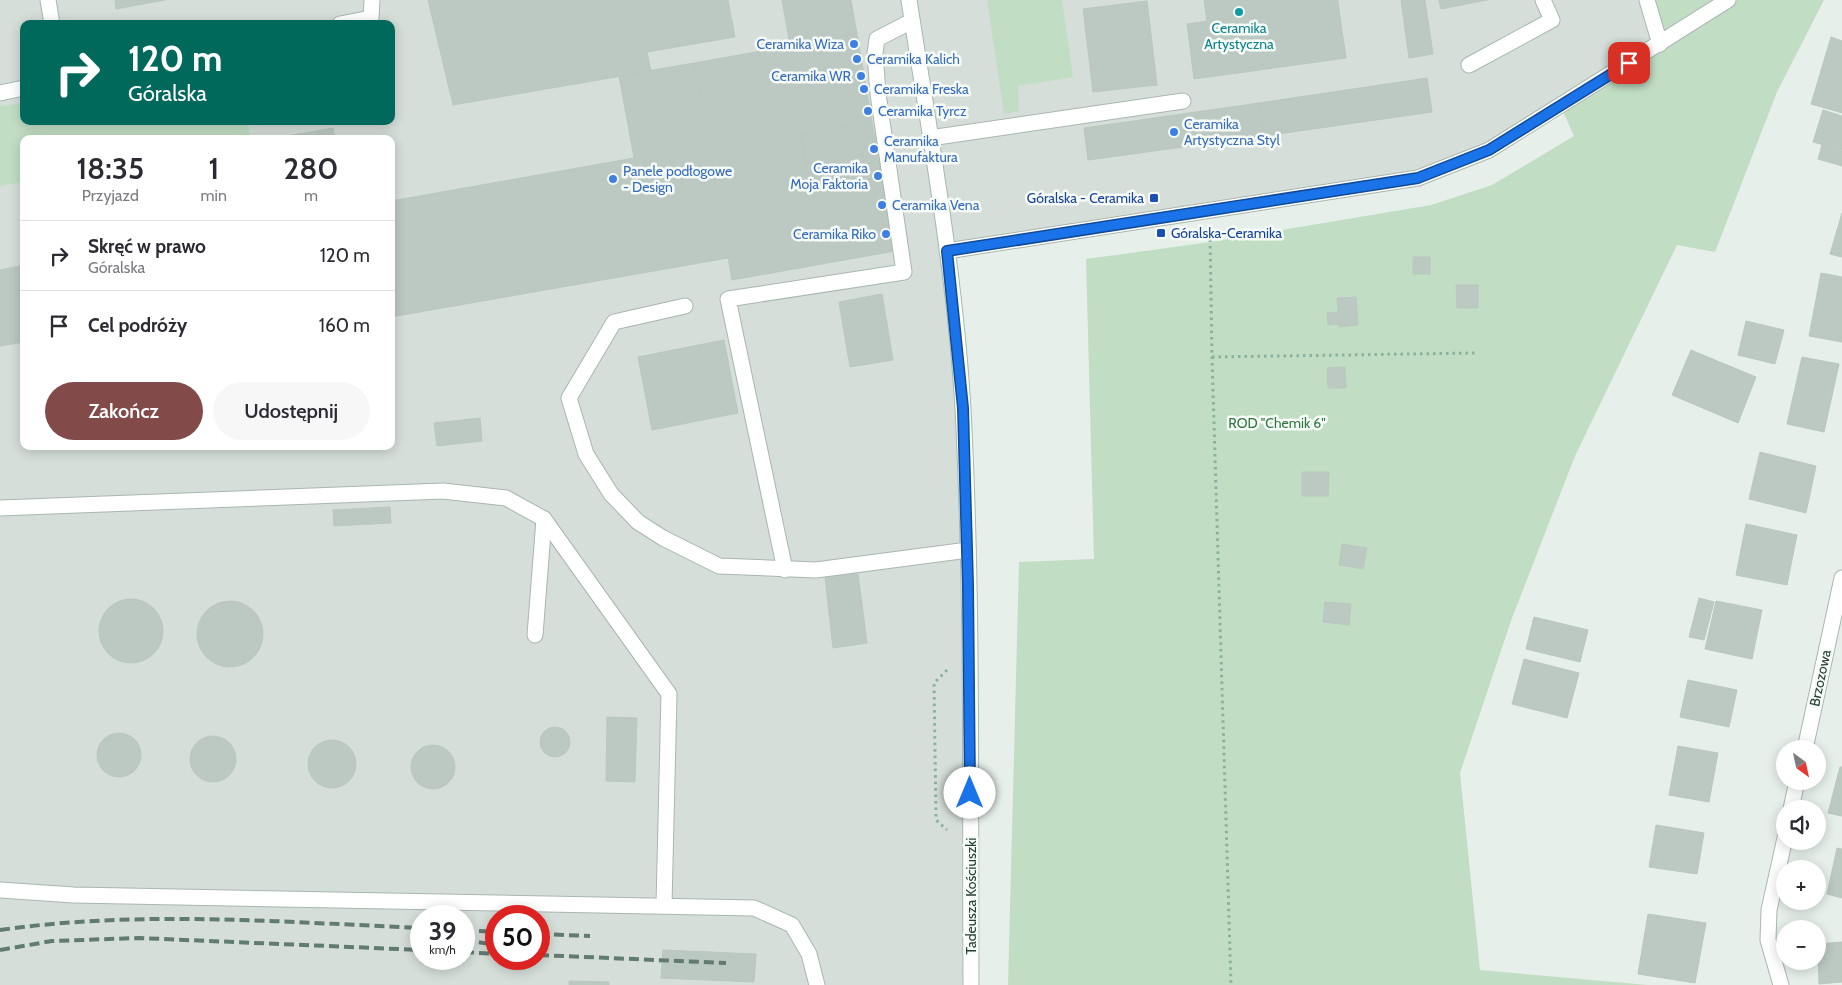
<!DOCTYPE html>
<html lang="pl">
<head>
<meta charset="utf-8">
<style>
  body { margin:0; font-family:Cabin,sans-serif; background:#f7f7f7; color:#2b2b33; height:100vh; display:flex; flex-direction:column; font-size:19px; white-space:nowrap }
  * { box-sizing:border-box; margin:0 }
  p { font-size:16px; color:#7c7c81 }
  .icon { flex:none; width:28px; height:28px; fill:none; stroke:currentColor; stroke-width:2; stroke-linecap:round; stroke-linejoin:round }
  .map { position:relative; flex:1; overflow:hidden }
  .sheet { position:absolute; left:20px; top:135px; width:375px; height:315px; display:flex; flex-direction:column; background:#fff; border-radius:10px; box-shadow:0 2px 12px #0003 }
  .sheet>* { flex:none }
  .hud { position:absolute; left:20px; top:20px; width:375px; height:105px; border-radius:10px; box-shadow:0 2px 12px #0003; background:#00695c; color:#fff; overflow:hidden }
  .needle { width:32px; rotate:147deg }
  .fabs { position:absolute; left:1776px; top:740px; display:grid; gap:10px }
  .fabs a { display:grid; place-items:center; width:50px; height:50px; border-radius:50%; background:#fff; box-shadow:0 2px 12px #0003; font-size:25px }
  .speed { position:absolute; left:410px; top:905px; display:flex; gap:10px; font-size:25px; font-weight:700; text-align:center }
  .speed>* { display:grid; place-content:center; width:65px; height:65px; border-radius:50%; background:#fff; box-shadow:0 2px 12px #0003; line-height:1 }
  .speed small { font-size:12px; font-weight:400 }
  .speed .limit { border:8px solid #d22; background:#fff; color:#111 }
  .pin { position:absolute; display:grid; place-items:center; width:42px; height:42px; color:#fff; margin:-21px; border-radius:10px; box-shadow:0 2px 8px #0006 }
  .me { position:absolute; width:55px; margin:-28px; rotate:0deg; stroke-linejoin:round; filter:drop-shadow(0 0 4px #0008) }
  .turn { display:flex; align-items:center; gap:18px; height:105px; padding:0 25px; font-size:22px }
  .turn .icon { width:65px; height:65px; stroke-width:2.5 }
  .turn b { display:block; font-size:35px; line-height:42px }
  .eta { display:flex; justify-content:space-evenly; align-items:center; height:85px; text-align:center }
  .eta b { font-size:30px; font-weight:600; line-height:35px }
  .button { display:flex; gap:10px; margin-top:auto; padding:10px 25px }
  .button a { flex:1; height:58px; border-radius:30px; background:#824b4a; color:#fff; font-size:20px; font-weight:600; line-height:58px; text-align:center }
  .button a+a { background:#f7f7f7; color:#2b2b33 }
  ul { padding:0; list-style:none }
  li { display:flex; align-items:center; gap:15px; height:70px; padding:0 25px; border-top:1px solid #e1e1e2 }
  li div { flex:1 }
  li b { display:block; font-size:19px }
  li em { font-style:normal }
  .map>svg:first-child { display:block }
</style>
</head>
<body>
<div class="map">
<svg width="1842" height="985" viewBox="0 0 1842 985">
  <rect width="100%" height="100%" fill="#e6efea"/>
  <path fill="#d5ded8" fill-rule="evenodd" d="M0,0H1646L1660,44L1561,107L1418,178L947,251L957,338L971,985H0ZM24,24H391V121H24ZM24,139H391V446H24ZM421,916H464V959H421ZM496,916H539V959H496Z"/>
  <g fill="#c1dec4">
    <polygon points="987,0 1062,0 1073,77 1018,86 1019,111 1004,114"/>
    <polygon points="1647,0 1824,0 1777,92 1715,252 1677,245 1575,456 1512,618 1460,773 1480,970 1648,985 1008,985 1019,562 1094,559 1086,259 1211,242 1431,205 1492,185 1574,136 1561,107 1660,44"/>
    <polygon points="24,103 24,121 247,121 251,139 24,139 24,182 0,186 0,106"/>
  </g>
  <g fill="#bcc9c2" stroke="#b9c8bf">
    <polygon points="115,0 165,0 116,9"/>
    <polygon points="428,0 728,0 735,37 647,52 651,71 453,105"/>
    <polygon points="782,0 851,0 857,34 790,46"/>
    <polygon points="1204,0 1338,0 1338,3 1207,21"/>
    <polygon points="1401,0 1425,0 1433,54 1409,58"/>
    <polygon points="1439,0 1487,0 1441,9"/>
    <polygon points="1147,1 1157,85 1093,92 1083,9"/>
    <polygon points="1338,3 1346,58 1194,79 1187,24"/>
    <polygon points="857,34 872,122 801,135 811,190 882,177 895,251 732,280 694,63"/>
    <polygon points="1831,37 1842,41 1842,113 1811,104"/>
    <polygon points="694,63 728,258 391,317 391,201 634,158 619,76"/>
    <polygon points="1427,78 1432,112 1264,136 1259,103"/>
    <polygon points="1259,103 1264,136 1088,160 1084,128"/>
    <polygon points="1823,110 1842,116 1842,150 1813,142"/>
    <polygon points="872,122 882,177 811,190 801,135"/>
    <polygon points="333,128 335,139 270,139"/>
    <polygon points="1822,145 1842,151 1842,166 1818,159"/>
    <polygon points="1842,213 1842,257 1830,254"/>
    <rect x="1413" y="257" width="17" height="17"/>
    <polygon points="24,265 24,342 0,346 0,270"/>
    <polygon points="1821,273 1842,277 1842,342 1809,336"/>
    <polygon points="1456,285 1478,285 1478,308 1457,308"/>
    <polygon points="882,294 893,360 850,367 839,302"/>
    <polygon points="1356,297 1358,325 1339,327 1337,298"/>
    <polygon points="1338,312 1339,324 1328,325 1327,313"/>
    <polygon points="1746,321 1784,330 1775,364 1738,355"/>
    <polygon points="724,340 738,413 652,430 638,357"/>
    <polygon points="1691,350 1756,377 1738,423 1672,395"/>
    <polygon points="1802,357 1839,364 1824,432 1787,424"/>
    <polygon points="1345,367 1346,388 1328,388 1327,368"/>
    <polygon points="480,418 482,441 437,446 434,423"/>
    <polygon points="1760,452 1816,466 1806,513 1749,499"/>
    <polygon points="1302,472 1329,472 1328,496 1302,496"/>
    <polygon points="390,507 391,523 334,526 333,510"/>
    <polygon points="1746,524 1797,535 1787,585 1736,575"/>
    <polygon points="1342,544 1367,548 1363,569 1339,565"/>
    <polygon points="858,574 867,643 833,648 825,577"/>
    <polygon points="1699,598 1714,602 1704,640 1689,637"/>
    <circle cx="131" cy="631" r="32"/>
    <polygon points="1716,601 1762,610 1752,659 1705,649"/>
    <circle cx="230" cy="634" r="33"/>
    <polygon points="1325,602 1351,604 1349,625 1323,622"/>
    <polygon points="1534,617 1588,630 1580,662 1526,649"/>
    <polygon points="1524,659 1579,673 1567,718 1512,704"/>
    <polygon points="1688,680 1737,690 1729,727 1680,717"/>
    <polygon points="607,717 637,718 635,782 606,781"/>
    <circle cx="555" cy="742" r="15"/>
    <circle cx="119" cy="755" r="22"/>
    <circle cx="213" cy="759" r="23"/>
    <circle cx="332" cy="764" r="24"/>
    <circle cx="433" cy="767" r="22"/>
    <polygon points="1678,746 1718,753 1709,802 1669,795"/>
    <polygon points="1840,767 1842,767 1842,816 1828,813"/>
    <polygon points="1656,825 1704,833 1697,874 1649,867"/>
    <polygon points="1837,848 1842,849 1842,898 1827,894"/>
    <polygon points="1648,914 1706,923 1695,983 1638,974"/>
    <polygon points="1842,942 1842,982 1819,984 1818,944"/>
    <polygon points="663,950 756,954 754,982 661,978"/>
    <polygon points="569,981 609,982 609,985 569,985"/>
  </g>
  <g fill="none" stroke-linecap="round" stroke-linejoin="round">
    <g stroke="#a9b7b0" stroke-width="17">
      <g id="service">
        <polyline points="48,0 52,24"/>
        <polyline points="340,24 371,18 372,0"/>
        <polyline points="1469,65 1552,20 1543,0"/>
        <polyline points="0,93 24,88"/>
        <polyline points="930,138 1183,101"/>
        <polyline points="685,306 614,322 569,398 586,454 611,494 638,522 663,538 719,566 816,570 968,550"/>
        <polyline points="0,508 443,491 506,498 544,519 669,694 664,905"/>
        <polyline points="785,570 728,299 904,272 878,94 875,53 877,39 912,21"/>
        <polyline points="535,635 544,519"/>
        <polyline points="0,890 74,895 754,908 792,925 809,954 817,985"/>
      </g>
    </g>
    <g stroke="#a9b7b0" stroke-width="17">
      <g id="minor">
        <polyline points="1647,0 1660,44"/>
        <polyline points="1805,749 1842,578"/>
        <polyline points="1791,809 1797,781"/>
        <polyline points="1781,985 1768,940 1769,910 1785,838"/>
      </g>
    </g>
    <g stroke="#a9b7b0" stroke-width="17">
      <polyline id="tertiary" points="947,251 1418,178 1489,150 1728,0"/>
    </g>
    <g stroke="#a5bab0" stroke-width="17">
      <path id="secondary" d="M909,0C930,136 955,272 963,409C973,600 970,793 971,985"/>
    </g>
    <g stroke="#88b19e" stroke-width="3" stroke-dasharray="2.5 4" stroke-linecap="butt">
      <polyline points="1210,233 1212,357 1231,985"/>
      <polyline points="1212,357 1475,353"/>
      <polyline points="947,670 934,683 936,820 947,830"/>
    </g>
    <use href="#service" stroke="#fff" stroke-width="15"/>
    <use href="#minor" stroke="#fff" stroke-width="15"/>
    <use href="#tertiary" stroke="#fff" stroke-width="15"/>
    <use href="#secondary" stroke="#fff" stroke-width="15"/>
    <g stroke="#617b70" stroke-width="4" stroke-dasharray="10 5" stroke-linecap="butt">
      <path d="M0,930C139,910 281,922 421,928"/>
      <polyline points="464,930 496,932"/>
      <polyline points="539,934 590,936"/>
      <polyline points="464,940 496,945"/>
      <polyline points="0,950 52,941 139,938 421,950"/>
      <polyline points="464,952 496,954"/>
      <polyline points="539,955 726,963"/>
    </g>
  </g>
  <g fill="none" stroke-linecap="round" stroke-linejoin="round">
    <g stroke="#114b97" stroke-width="12">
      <polyline id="route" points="970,793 968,585 963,408 947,251 1418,178 1489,150 1629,63"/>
    </g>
    <use href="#route" stroke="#1a73e8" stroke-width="9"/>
  </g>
  <circle fill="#0f9aa8" stroke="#f7fbf8" stroke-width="2" cx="1239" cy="12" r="5"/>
  <g fill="#3f7fe0" stroke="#f7fbf8" stroke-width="2">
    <circle cx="854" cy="44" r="5"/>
    <circle cx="857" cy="59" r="5"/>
    <circle cx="861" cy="76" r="5"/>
    <circle cx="864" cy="89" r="5"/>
    <circle cx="868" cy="111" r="5"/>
    <circle cx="1174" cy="132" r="5"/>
    <circle cx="874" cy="149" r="5"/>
    <circle cx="878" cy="176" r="5"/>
    <circle cx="613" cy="179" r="5"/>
    <circle cx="882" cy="205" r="5"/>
    <circle cx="886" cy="234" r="5"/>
  </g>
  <g fill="#1a4fb4" stroke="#f7fbf8" stroke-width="2">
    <rect x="1149" y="193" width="10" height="10" rx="2.5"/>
    <rect x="1156" y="228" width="10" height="10" rx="2.5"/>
  </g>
  <g text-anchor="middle" stroke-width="5" stroke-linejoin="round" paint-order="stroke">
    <g font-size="14" fill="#0d838f" stroke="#f7fbf8">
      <text x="1239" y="33">Ceramika<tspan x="1239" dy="16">Artystyczna</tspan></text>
    </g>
    <g font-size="14" fill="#366cbe" stroke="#f7fbf8" text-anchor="start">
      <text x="844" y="49" text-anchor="end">Ceramika Wiza</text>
      <text x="867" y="64">Ceramika Kalich</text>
      <text x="851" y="81" text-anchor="end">Ceramika WR</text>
      <text x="874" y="94">Ceramika Freska</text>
      <text x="878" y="116">Ceramika Tyrcz</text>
      <text x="1184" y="129">Ceramika<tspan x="1184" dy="16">Artystyczna Styl</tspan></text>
      <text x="884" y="146">Ceramika<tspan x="884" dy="16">Manufaktura</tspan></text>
      <text x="868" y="173" text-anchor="end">Ceramika<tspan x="868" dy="16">Moja Faktoria</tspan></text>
      <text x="623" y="176">Panele podłogowe<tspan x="623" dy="16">- Design</tspan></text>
      <text x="892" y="210">Ceramika Vena</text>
      <text x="876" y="239" text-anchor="end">Ceramika Riko</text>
    </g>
    <g font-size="14" fill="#164399" stroke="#f7fbf8" text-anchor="end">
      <text x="1144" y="203">Góralska - Ceramika</text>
      <text x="1171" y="238" text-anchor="start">Góralska-Ceramika</text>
    </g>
    <g font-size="14" fill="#317641" stroke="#f7fbf8">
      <text x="1277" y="428">ROD "Chemik 6"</text>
    </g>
    <g font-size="14" fill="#264035" stroke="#f7fbf8">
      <text transform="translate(1820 678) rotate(-78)" y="5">Brzozowa</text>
      <text transform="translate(971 896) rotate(-90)" y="5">Tadeusza Kościuszki</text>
    </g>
  </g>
</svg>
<div class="fabs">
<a><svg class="needle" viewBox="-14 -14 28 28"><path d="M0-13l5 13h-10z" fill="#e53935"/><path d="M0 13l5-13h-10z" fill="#7c7c81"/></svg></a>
<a><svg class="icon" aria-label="sound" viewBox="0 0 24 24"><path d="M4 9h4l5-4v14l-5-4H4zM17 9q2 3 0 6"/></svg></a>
<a>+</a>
<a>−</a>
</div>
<div class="speed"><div>39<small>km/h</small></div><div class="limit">50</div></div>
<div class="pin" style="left:1629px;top:63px;background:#d93025"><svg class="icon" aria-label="arrive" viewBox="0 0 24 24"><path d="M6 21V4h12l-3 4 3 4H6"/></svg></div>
<svg class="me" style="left:970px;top:793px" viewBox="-20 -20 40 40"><circle r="19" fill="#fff"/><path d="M0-13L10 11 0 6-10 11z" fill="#1a73e8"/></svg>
<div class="hud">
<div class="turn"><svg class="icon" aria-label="right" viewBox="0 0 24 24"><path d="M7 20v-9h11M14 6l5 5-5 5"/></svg><div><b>120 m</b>Góralska</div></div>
</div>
<section class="sheet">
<div class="eta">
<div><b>18:35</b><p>Przyjazd</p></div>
<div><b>1</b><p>min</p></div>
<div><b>280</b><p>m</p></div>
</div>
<ul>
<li><svg class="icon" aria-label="right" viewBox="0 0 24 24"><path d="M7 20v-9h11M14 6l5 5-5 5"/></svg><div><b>Skręć w prawo</b><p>Góralska</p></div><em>120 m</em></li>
<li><svg class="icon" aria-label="arrive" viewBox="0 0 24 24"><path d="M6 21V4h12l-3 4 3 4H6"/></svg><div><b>Cel podróży</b></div><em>160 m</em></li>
</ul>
<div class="button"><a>Zakończ</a><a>Udostępnij</a></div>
</section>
</div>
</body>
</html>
